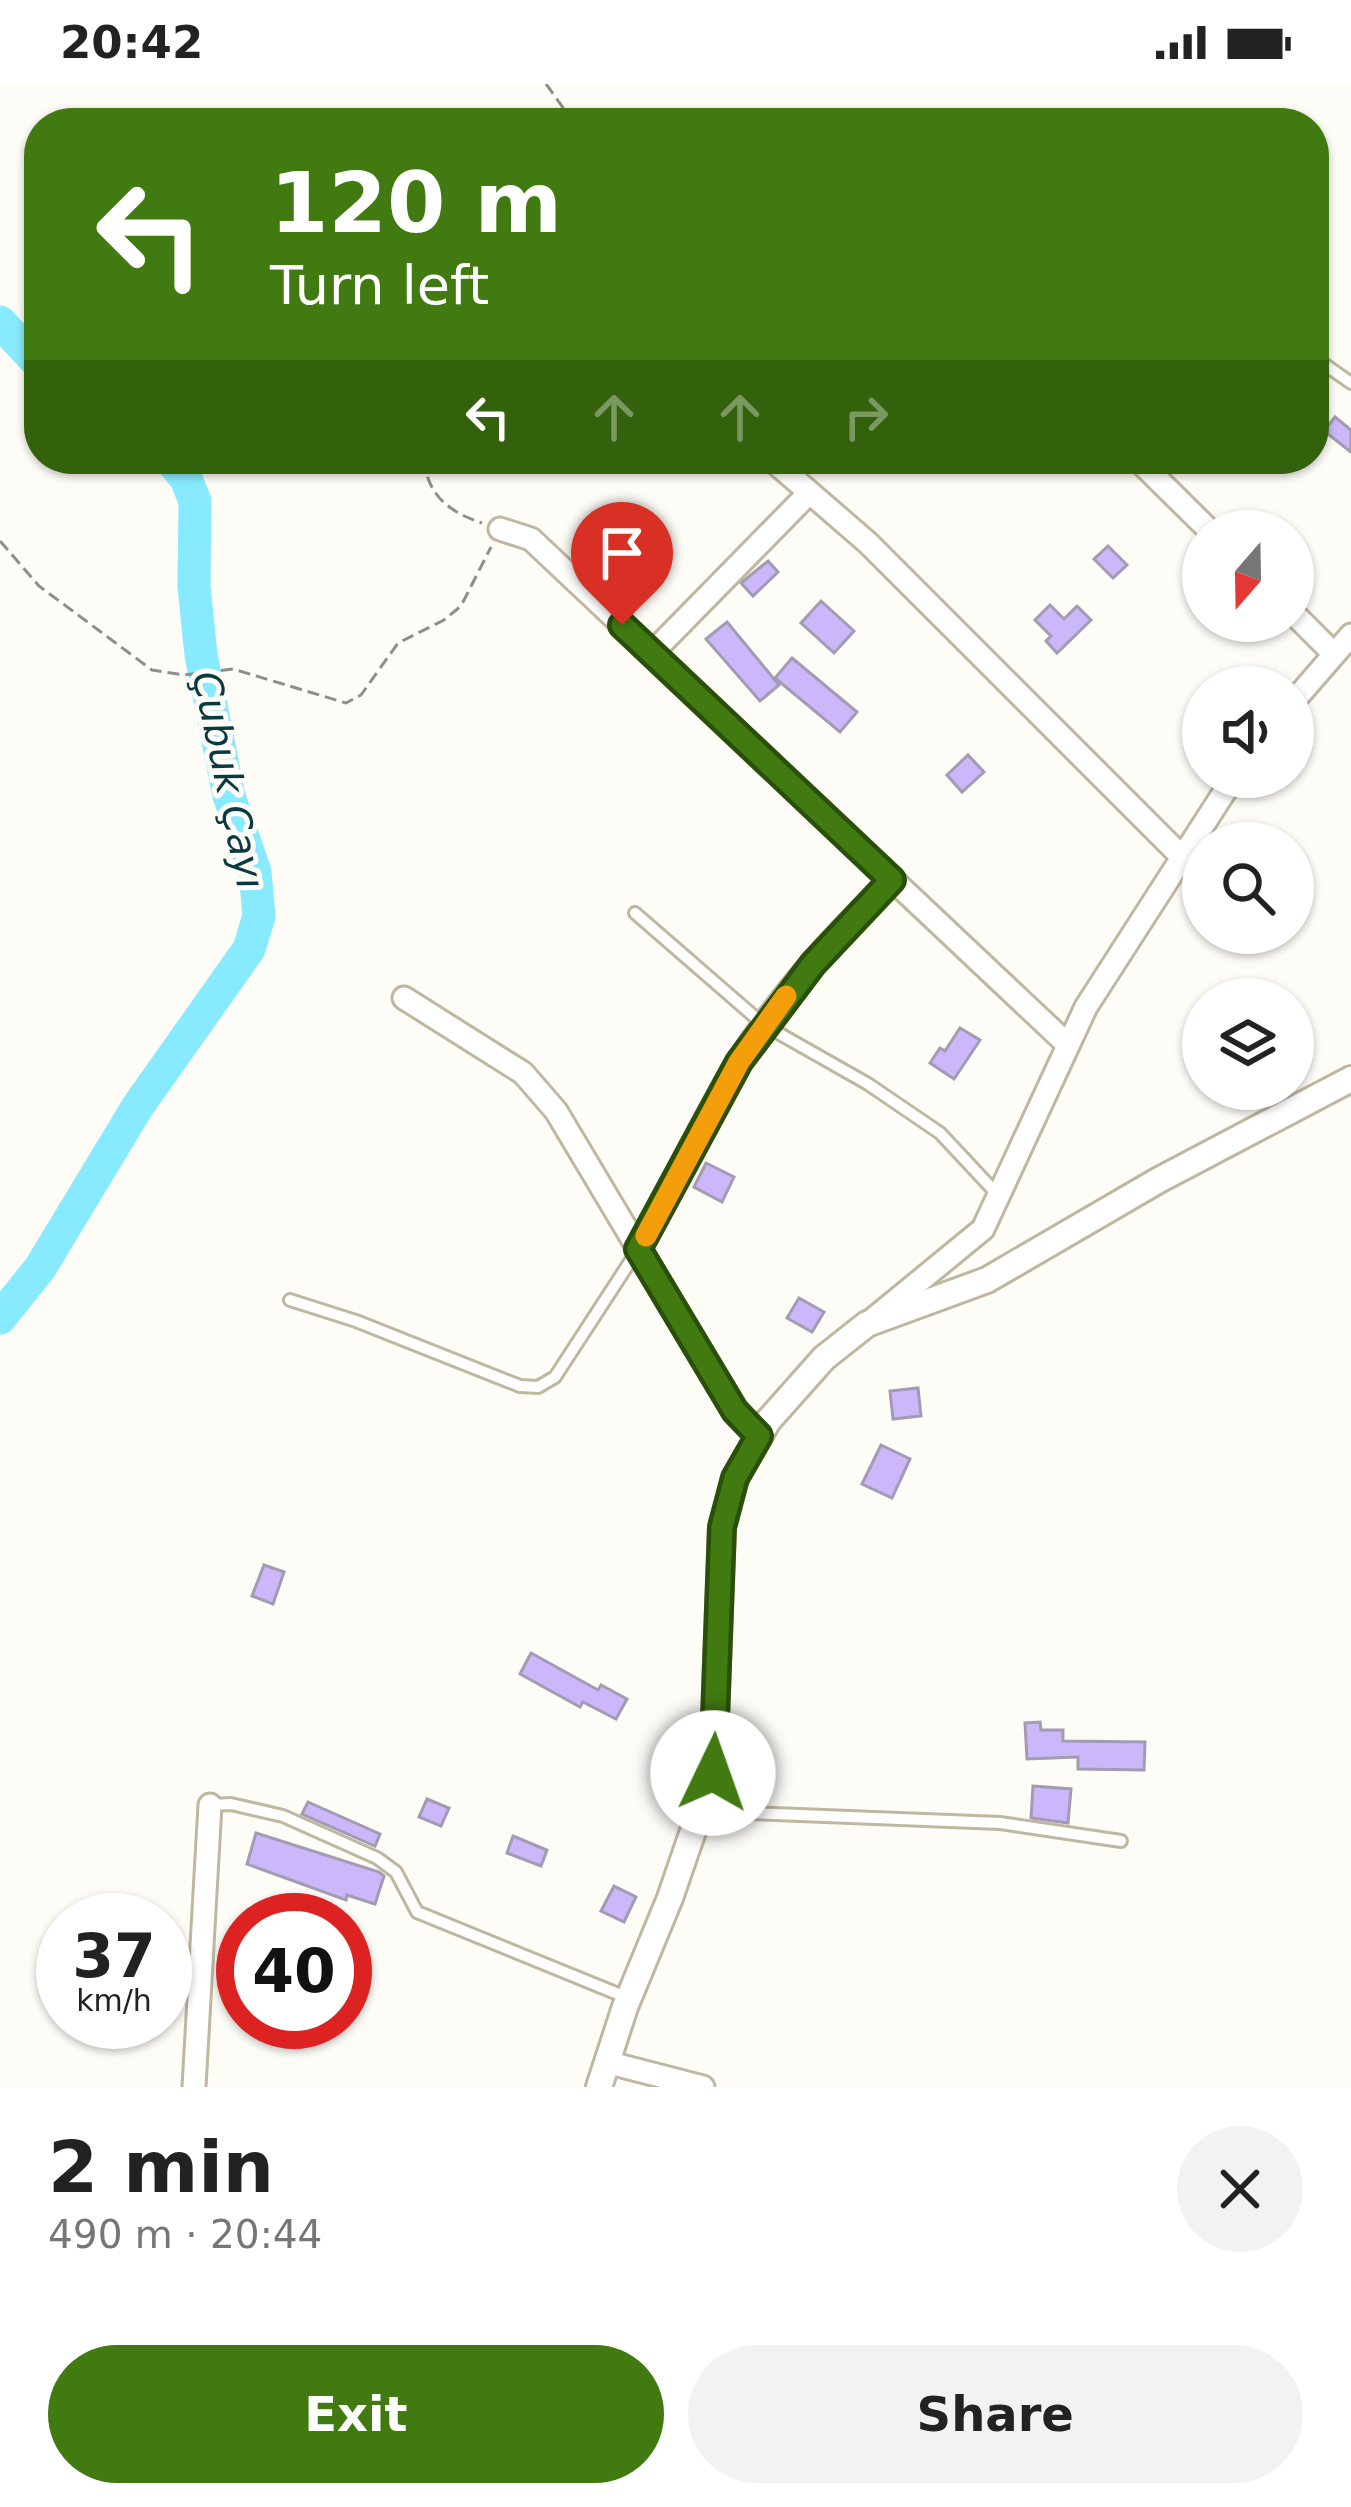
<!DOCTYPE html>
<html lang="en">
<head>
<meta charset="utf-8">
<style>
  body { margin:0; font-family:"DejaVu Sans",sans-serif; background:#f2f2f2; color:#222; height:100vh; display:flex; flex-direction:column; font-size:45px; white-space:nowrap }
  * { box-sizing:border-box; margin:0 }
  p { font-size:39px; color:#767676 }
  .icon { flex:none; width:66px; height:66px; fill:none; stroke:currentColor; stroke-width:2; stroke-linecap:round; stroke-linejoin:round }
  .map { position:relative; height:2003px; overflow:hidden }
  .side { display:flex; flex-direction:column; background:#fff; flex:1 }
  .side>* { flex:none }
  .top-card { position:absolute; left:24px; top:24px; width:1305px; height:366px; border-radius:48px; box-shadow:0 3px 9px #0004; background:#417a10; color:#fff; overflow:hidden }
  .needle { width:78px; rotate:200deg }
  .buttons { position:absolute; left:1182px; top:426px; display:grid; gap:24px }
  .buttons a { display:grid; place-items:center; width:132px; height:132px; border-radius:50%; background:#fff; box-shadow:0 3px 9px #0004; font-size:60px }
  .speed { position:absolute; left:36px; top:1809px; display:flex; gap:24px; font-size:60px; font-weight:700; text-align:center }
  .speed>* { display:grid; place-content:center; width:156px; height:156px; border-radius:50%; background:#fff; box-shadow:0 3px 9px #0004; line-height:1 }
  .speed small { font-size:30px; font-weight:400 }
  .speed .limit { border:18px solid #d22; background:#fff; color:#111 }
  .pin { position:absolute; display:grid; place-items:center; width:102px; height:102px; color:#fff; margin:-123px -51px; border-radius:50% 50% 50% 0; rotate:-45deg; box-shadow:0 0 12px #0007 }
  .pin .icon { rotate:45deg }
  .me { position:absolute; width:132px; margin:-66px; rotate:3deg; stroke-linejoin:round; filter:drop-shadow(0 0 9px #0008) }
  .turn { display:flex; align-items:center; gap:42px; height:252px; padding:0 48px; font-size:54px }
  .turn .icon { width:156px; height:156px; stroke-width:2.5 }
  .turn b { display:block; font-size:84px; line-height:102px }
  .lanes { display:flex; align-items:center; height:114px; padding:0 48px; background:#0003; justify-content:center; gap:60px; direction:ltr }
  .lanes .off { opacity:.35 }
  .round { display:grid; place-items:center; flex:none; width:126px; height:126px; border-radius:63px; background:#f2f2f2 }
  .head { display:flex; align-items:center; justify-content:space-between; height:204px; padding:0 48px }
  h1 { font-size:72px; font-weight:700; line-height:90px }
  .primary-button { display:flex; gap:24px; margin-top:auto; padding:24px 48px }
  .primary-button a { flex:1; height:138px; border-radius:72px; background:#417a10; color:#fff; font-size:48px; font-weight:700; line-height:138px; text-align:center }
  .primary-button a+a { background:#f2f2f2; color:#222 }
  .status { display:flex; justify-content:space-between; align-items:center; height:84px; padding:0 60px; background:#fff; direction:ltr }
  .status svg { height:33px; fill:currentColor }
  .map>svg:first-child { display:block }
</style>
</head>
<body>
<div class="status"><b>20:42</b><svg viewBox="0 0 49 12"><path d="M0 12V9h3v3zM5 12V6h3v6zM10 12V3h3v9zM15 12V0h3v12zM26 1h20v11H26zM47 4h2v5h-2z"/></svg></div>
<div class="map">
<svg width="1351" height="2003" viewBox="0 0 1351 2003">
  <rect width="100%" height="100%" fill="#fdfcf7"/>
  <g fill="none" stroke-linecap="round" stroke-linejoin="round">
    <g stroke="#88eafe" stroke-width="33">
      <polyline points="0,238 39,280"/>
      <polyline points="0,1234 40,1184 138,1022 249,865 259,832 255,788 229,712 201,571 194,502 195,417 186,395 170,375"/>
    </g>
  </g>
  <g fill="#cdb7fb" stroke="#a29bb1" stroke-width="3">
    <polygon points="1335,333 1351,346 1351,368 1324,347"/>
    <polygon points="1108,462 1127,481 1113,494 1094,475"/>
    <polygon points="768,477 778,488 753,512 741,499"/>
    <polygon points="821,517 854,547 834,569 801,539"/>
    <polygon points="1050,521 1064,535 1077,522 1091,536 1057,569 1046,557 1051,552 1035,536"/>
    <polygon points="727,538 779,601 760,617 706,555"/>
    <polygon points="792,574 857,628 840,648 775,594"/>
    <polygon points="968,671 984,688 962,708 947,691"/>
    <polygon points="960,944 980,956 954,995 930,979 940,964 945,967"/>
    <polygon points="706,1079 734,1093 722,1118 694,1103"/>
    <polygon points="799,1214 824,1228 812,1248 787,1234"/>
    <polygon points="918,1304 921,1332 893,1335 890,1307"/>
    <polygon points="881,1361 910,1375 892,1414 862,1400"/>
    <polygon points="264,1481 284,1488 273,1520 252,1512"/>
    <polygon points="531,1569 598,1606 601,1601 627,1615 616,1635 583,1618 580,1623 520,1590"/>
    <polygon points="1040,1638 1041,1646 1063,1646 1063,1657 1145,1658 1144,1686 1078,1685 1078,1673 1027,1675 1025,1639"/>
    <polygon points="1033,1702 1071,1705 1068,1739 1031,1734"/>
    <polygon points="427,1715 449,1724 441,1742 419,1733"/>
    <polygon points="308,1718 380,1750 375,1762 302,1730"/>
    <polygon points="256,1749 379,1788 384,1792 375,1820 347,1811 346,1816 247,1780"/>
    <polygon points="513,1752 547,1766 541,1782 507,1769"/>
    <polygon points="614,1802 636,1813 624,1838 601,1827"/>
  </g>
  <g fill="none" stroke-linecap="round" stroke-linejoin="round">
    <g stroke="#c0b7a1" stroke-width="16">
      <g id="service">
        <polyline points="1314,273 1351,299"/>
        <polyline points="635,829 764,941 868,1000 940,1049 998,1111"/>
        <polyline points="290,1216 356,1237 520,1302 538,1303 555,1293 637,1167"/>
        <polyline points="210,1721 231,1720 283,1732 377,1774 396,1788 417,1828 628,1914"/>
        <polyline points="701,1727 1000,1739 1121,1757"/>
      </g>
    </g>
    <g stroke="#c0b7a1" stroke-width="27">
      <g id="minor">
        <polyline points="771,375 868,459 1183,774"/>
        <polyline points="1137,375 1210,447"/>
        <polyline points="500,445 531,455 1067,960"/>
        <polyline points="1293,529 1333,569"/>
        <polyline points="652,569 809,409"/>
        <polyline points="1293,618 1351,551"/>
        <polyline points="404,914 523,989 556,1027 735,1327 759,1352"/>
        <path d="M638,1165C671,1103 702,1038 738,978C780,911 835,850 892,796"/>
        <polyline points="872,1236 983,1145 1086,923 1234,693"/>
        <polyline points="606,1978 703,2003"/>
        <polyline points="194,2003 210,1721"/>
      </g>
    </g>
    <g stroke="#c0b7a1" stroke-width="30">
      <polyline id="tertiary" points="599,2003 625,1923 670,1814 713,1689 722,1443 735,1394 768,1337 824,1274 867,1240 987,1196 1159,1096 1351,995"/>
    </g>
    <g stroke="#908e87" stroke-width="3" stroke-dasharray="12 6" stroke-linecap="butt">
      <polyline points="546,0 574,39"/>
      <path d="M424,375C427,411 449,428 482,439"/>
      <polyline points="0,457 39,502 152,586 184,591 233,585 346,619 361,611 398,559 444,536 461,522 491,463"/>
    </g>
    <use href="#service" stroke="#fff" stroke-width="10"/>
    <use href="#minor" stroke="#fff" stroke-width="21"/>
    <use href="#tertiary" stroke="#fff" stroke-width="24"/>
  </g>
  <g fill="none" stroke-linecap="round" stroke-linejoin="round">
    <g stroke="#2a4f0a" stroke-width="30">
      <polyline id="route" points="622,541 892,796 813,880 739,978 638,1165 735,1327 759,1352 735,1394 722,1443 713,1689"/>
    </g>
    <use href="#route" stroke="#417a10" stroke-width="21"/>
    <polyline stroke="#f59e0b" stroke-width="21" points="646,1152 739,978 786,912"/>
  </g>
  <g text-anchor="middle" stroke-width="10" stroke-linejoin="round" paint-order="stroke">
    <g font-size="39" font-style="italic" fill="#093941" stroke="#fdfcf7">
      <text transform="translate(229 696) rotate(78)" y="14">Çubuk Çayı</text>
    </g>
  </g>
</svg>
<div class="buttons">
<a><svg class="needle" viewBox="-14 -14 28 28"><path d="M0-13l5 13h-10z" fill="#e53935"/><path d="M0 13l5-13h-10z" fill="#767676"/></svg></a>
<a><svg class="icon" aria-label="sound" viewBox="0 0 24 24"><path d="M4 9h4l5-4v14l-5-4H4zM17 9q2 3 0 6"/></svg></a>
<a><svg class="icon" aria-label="search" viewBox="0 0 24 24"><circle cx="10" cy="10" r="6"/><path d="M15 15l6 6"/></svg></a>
<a><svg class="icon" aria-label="layers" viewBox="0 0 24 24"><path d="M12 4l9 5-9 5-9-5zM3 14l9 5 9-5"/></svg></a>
</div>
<div class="speed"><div>37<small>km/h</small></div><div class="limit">40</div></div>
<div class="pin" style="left:622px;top:541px;background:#d93025"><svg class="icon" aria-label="arrive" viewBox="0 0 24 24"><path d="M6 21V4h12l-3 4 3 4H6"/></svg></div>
<svg class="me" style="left:713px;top:1689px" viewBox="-20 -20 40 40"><circle r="19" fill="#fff"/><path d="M0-13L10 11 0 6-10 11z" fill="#417a10"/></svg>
<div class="top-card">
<div class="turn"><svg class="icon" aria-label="left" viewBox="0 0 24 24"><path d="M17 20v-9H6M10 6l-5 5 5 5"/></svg><div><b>120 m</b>Turn left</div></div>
<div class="lanes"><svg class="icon" aria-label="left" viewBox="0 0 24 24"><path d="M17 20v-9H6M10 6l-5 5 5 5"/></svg><svg class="icon off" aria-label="ahead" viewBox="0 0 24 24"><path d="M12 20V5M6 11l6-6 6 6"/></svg><svg class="icon off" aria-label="ahead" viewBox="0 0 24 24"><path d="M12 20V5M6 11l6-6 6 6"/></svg><svg class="icon off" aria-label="right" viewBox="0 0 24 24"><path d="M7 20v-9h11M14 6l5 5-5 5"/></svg></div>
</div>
</div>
<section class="side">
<div class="head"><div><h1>2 min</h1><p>490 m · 20:44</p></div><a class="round"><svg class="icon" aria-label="close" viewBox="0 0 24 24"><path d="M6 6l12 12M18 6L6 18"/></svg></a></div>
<div class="primary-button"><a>Exit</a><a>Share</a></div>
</section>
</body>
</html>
